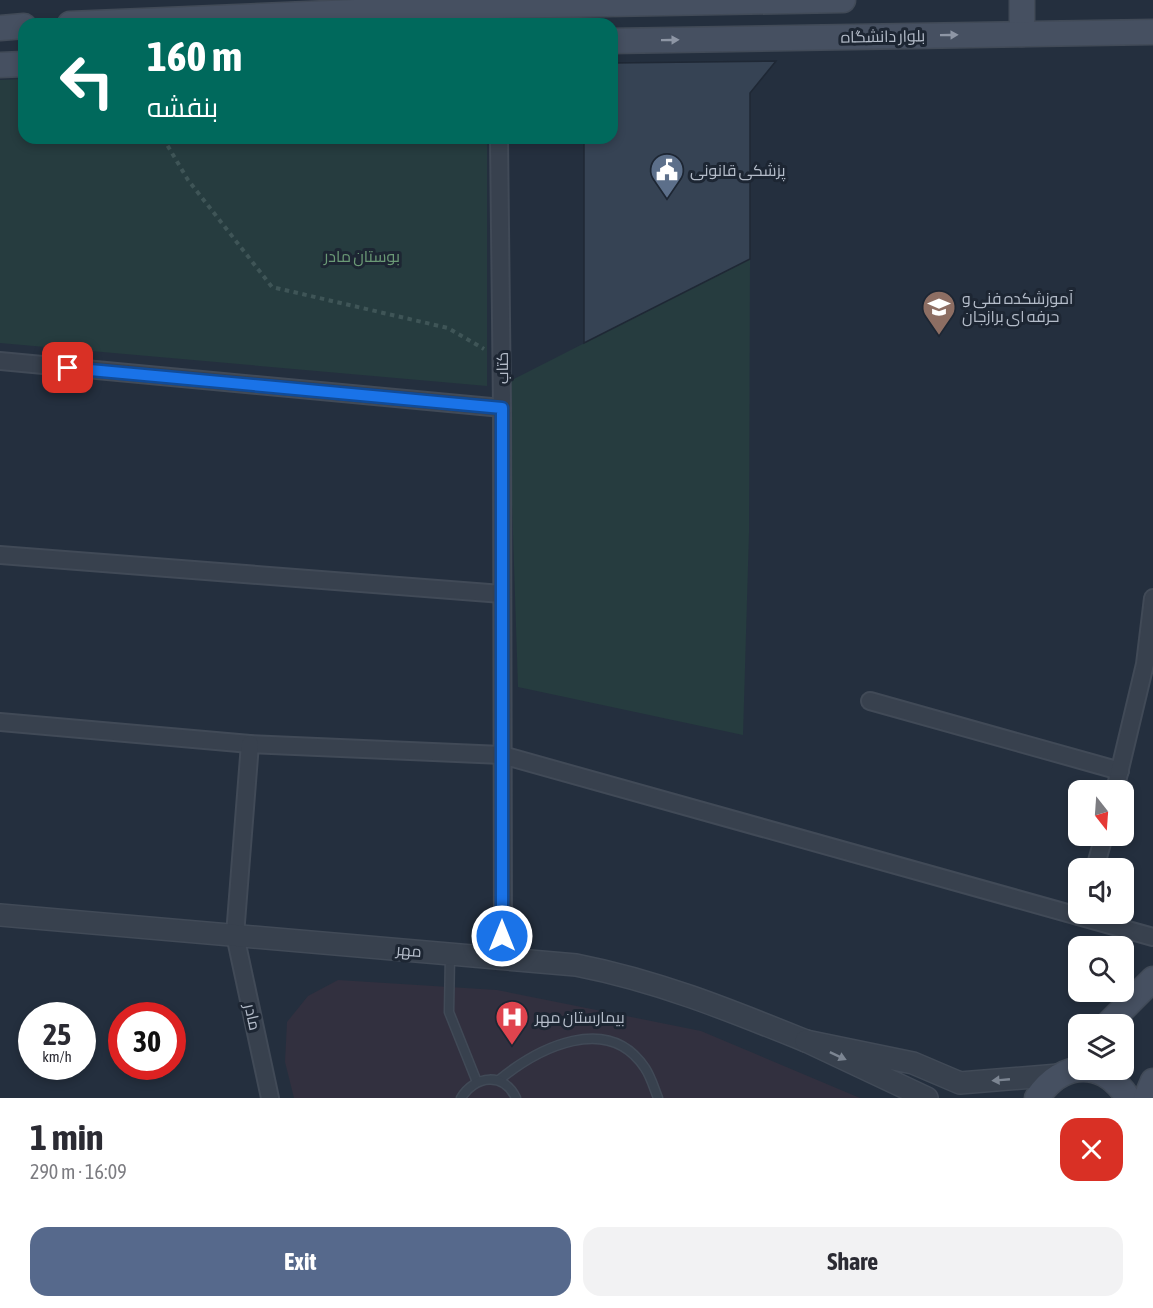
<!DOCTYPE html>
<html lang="en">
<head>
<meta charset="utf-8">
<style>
  body { margin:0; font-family:"Asap Condensed",Cairo,sans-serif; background:#f2f2f3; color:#2b2b33; height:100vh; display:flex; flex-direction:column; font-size:22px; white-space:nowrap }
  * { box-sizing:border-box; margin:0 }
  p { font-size:20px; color:#7c7c81 }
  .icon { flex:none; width:33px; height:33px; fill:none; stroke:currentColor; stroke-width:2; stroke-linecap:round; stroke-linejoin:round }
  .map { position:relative; height:1098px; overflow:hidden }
  .panel { display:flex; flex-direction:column; background:#fff; flex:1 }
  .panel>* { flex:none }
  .banner { position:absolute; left:18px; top:18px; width:600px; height:126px; border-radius:18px; box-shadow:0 3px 9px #0003; background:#00695c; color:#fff; overflow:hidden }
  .needle { width:39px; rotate:163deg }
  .tools { position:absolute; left:1068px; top:780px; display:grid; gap:12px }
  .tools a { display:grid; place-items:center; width:66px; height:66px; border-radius:12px; background:#fff; box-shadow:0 3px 9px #0003; font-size:30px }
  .speed { position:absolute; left:18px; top:1002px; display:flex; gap:12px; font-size:30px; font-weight:700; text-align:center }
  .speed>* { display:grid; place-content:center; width:78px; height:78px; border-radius:50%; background:#fff; box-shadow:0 3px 9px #0003; line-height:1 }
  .speed small { font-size:15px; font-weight:400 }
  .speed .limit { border:9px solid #d22; background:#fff; color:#111 }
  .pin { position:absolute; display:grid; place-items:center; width:51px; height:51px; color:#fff; margin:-26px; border-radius:12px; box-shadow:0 3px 9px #0006 }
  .me { position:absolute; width:66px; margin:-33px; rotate:0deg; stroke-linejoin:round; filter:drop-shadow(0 0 4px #0008) }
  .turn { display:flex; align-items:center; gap:21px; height:126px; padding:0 30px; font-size:27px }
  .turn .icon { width:78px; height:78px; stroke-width:2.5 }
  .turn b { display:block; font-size:42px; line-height:51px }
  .round { display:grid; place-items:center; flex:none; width:63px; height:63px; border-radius:18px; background:#f2f2f3 }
  .overview { display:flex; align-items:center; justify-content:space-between; height:102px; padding:0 30px }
  h1 { font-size:36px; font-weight:700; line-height:45px }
  .action { display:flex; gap:12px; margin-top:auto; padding:12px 30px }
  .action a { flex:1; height:69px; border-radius:18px; background:#56698c; color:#fff; font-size:24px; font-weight:700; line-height:69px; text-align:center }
  .action a+a { background:#f2f2f3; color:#2b2b33 }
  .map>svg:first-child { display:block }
</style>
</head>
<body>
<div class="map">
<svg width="1153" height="1098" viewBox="0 0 1153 1098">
  <rect width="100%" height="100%" fill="#242f3e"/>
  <polygon fill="#32303f" points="338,980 497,990 701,1031 860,1098 294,1098 285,1062 287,1022 308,996"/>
  <g fill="#263c3f">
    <polygon points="24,79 24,138 487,138 487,386 0,343 0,80"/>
    <polygon points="750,259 749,532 743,735 518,687 508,382"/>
  </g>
  <polygon fill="#364354" stroke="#1f2835" stroke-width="1.5" points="776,61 750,93 750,259 584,343 584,138 612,138 612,63"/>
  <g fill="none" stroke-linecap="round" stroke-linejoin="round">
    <g stroke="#414a57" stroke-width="11">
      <g id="service">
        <polyline points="450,955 449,1012 477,1082"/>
        <path d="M499,1080C538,1048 608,1012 645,1068C651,1077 654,1088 658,1098"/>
        <path d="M461,1098C475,1075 504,1072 516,1098"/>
      </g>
    </g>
    <g stroke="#414a57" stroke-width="20">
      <g id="minor">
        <polyline points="499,138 502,408 503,958"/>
        <polyline points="0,361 502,408"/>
        <polyline points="0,555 502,594"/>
        <polyline points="870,701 1120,771"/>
        <polyline points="0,722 250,744 502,755 1153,937"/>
        <polyline points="250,744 235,935 270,1098"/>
        <polyline points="1115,790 1145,664 1153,598"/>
        <polyline points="1095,868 1104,836"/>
      </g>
    </g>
    <g stroke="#414a57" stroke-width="24">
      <g id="tertiary">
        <path d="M0,915L576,965C658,981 729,1010 806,1041"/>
        <polyline points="927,1098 806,1041 913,1063 960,1083 1059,1075"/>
      </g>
    </g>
    <g stroke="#414a57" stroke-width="27">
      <g id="secondary">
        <polyline points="1022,0 1022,34"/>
        <polyline points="70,24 497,6 843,0"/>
        <polyline points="0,28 24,26"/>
        <polyline points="612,41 1153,32"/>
        <polyline points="0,65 24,64"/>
        <polyline points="1108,1024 1153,979"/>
        <path d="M1037,1098C1063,1060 1103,1059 1128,1098"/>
        <polyline points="1146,1098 1153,1081"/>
      </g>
    </g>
    <polyline stroke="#3f5557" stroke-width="4" stroke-dasharray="4.5 4.5" stroke-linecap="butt" points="163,138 188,180 272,287 448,328 484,349"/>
    <use href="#service" stroke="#38414e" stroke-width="8"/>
    <use href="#minor" stroke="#38414e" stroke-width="16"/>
    <use href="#tertiary" stroke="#38414e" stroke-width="21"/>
    <use href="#secondary" stroke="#465061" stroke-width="24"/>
  </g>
  <defs><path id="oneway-solid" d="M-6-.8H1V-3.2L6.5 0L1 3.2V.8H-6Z" transform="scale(1.5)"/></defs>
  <g fill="#8e96a5">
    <use href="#oneway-solid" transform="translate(949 35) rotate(-1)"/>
    <use href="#oneway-solid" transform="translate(670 40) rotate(-1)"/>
  </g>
  <g fill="#7c8592">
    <use href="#oneway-solid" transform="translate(838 1056) rotate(25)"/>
    <use href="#oneway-solid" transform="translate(1001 1080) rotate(175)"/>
  </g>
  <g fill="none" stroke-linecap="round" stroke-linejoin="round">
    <g stroke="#114b97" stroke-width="15">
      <polyline id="route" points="68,368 502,408 502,936"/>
    </g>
    <use href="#route" stroke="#1a73e8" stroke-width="10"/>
  </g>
  <defs>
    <g id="civic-pin" transform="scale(1.725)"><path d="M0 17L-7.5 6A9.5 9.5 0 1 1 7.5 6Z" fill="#5c6f8a" stroke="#1d2633"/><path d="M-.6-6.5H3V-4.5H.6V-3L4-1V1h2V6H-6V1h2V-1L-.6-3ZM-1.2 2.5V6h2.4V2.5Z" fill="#fff"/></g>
    <g id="school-pin" transform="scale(1.725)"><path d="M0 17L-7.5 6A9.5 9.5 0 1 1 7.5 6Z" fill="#8d6e63" stroke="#1d2633"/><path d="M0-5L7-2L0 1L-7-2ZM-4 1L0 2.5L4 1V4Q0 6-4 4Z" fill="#fff"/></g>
    <g id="hospital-pin" transform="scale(1.725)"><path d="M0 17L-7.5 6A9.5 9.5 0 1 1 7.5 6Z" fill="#e0444e" stroke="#1d2633"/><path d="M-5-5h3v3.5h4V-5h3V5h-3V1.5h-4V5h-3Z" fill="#fff"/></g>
  </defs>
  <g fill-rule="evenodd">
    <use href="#civic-pin" x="667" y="170"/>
    <use href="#school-pin" x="939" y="307"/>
    <use href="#hospital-pin" x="512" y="1017"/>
  </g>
  <g text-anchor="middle" stroke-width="6" stroke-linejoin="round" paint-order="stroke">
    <g font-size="16" fill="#b4bcc9" stroke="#1d2633">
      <text transform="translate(883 36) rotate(-1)" y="6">بلوار دانشگاه</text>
      <text transform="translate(502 368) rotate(-91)" y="6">کتاب</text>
      <text transform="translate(409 950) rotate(5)" y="6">مهر</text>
      <text transform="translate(253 1017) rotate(78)" y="6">مادر</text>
    </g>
    <g font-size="16" fill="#b4bcc9" stroke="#1d2633" text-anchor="start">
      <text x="690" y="176">پزشکی قانونی</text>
      <text x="962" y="304">آموزشکده فنی و<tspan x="962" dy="18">حرفه ای برازجان</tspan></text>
      <text x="535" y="1023">بیمارستان مهر</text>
    </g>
    <g font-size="16" fill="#6b9a76" stroke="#1d2633">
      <text x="362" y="262">بوستان مادر</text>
    </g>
  </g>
</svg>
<div class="tools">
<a><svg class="needle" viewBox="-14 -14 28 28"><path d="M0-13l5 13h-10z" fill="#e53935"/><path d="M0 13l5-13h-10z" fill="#7c7c81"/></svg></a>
<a><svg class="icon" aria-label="sound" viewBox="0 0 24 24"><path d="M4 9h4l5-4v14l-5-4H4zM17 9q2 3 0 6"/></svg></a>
<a><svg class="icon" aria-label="search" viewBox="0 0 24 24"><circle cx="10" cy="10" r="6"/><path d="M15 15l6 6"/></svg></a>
<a><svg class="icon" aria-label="layers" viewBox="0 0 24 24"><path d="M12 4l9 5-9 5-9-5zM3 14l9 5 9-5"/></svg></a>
</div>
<div class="speed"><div>25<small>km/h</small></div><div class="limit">30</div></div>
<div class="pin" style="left:68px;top:368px;background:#d93025"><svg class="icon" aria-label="arrive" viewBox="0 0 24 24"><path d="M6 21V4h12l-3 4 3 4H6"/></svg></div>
<svg class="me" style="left:502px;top:936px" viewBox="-20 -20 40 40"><circle r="17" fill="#1a73e8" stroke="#fff" stroke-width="3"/><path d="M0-11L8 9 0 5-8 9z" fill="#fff"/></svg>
<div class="banner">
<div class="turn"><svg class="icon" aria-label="left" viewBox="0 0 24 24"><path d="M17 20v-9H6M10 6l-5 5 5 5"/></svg><div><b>160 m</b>بنفشه</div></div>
</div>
</div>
<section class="panel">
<div class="overview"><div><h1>1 min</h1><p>290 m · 16:09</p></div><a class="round" style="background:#d93025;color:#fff"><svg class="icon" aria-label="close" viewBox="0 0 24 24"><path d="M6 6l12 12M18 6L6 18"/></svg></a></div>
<div class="action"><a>Exit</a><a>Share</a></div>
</section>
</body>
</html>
